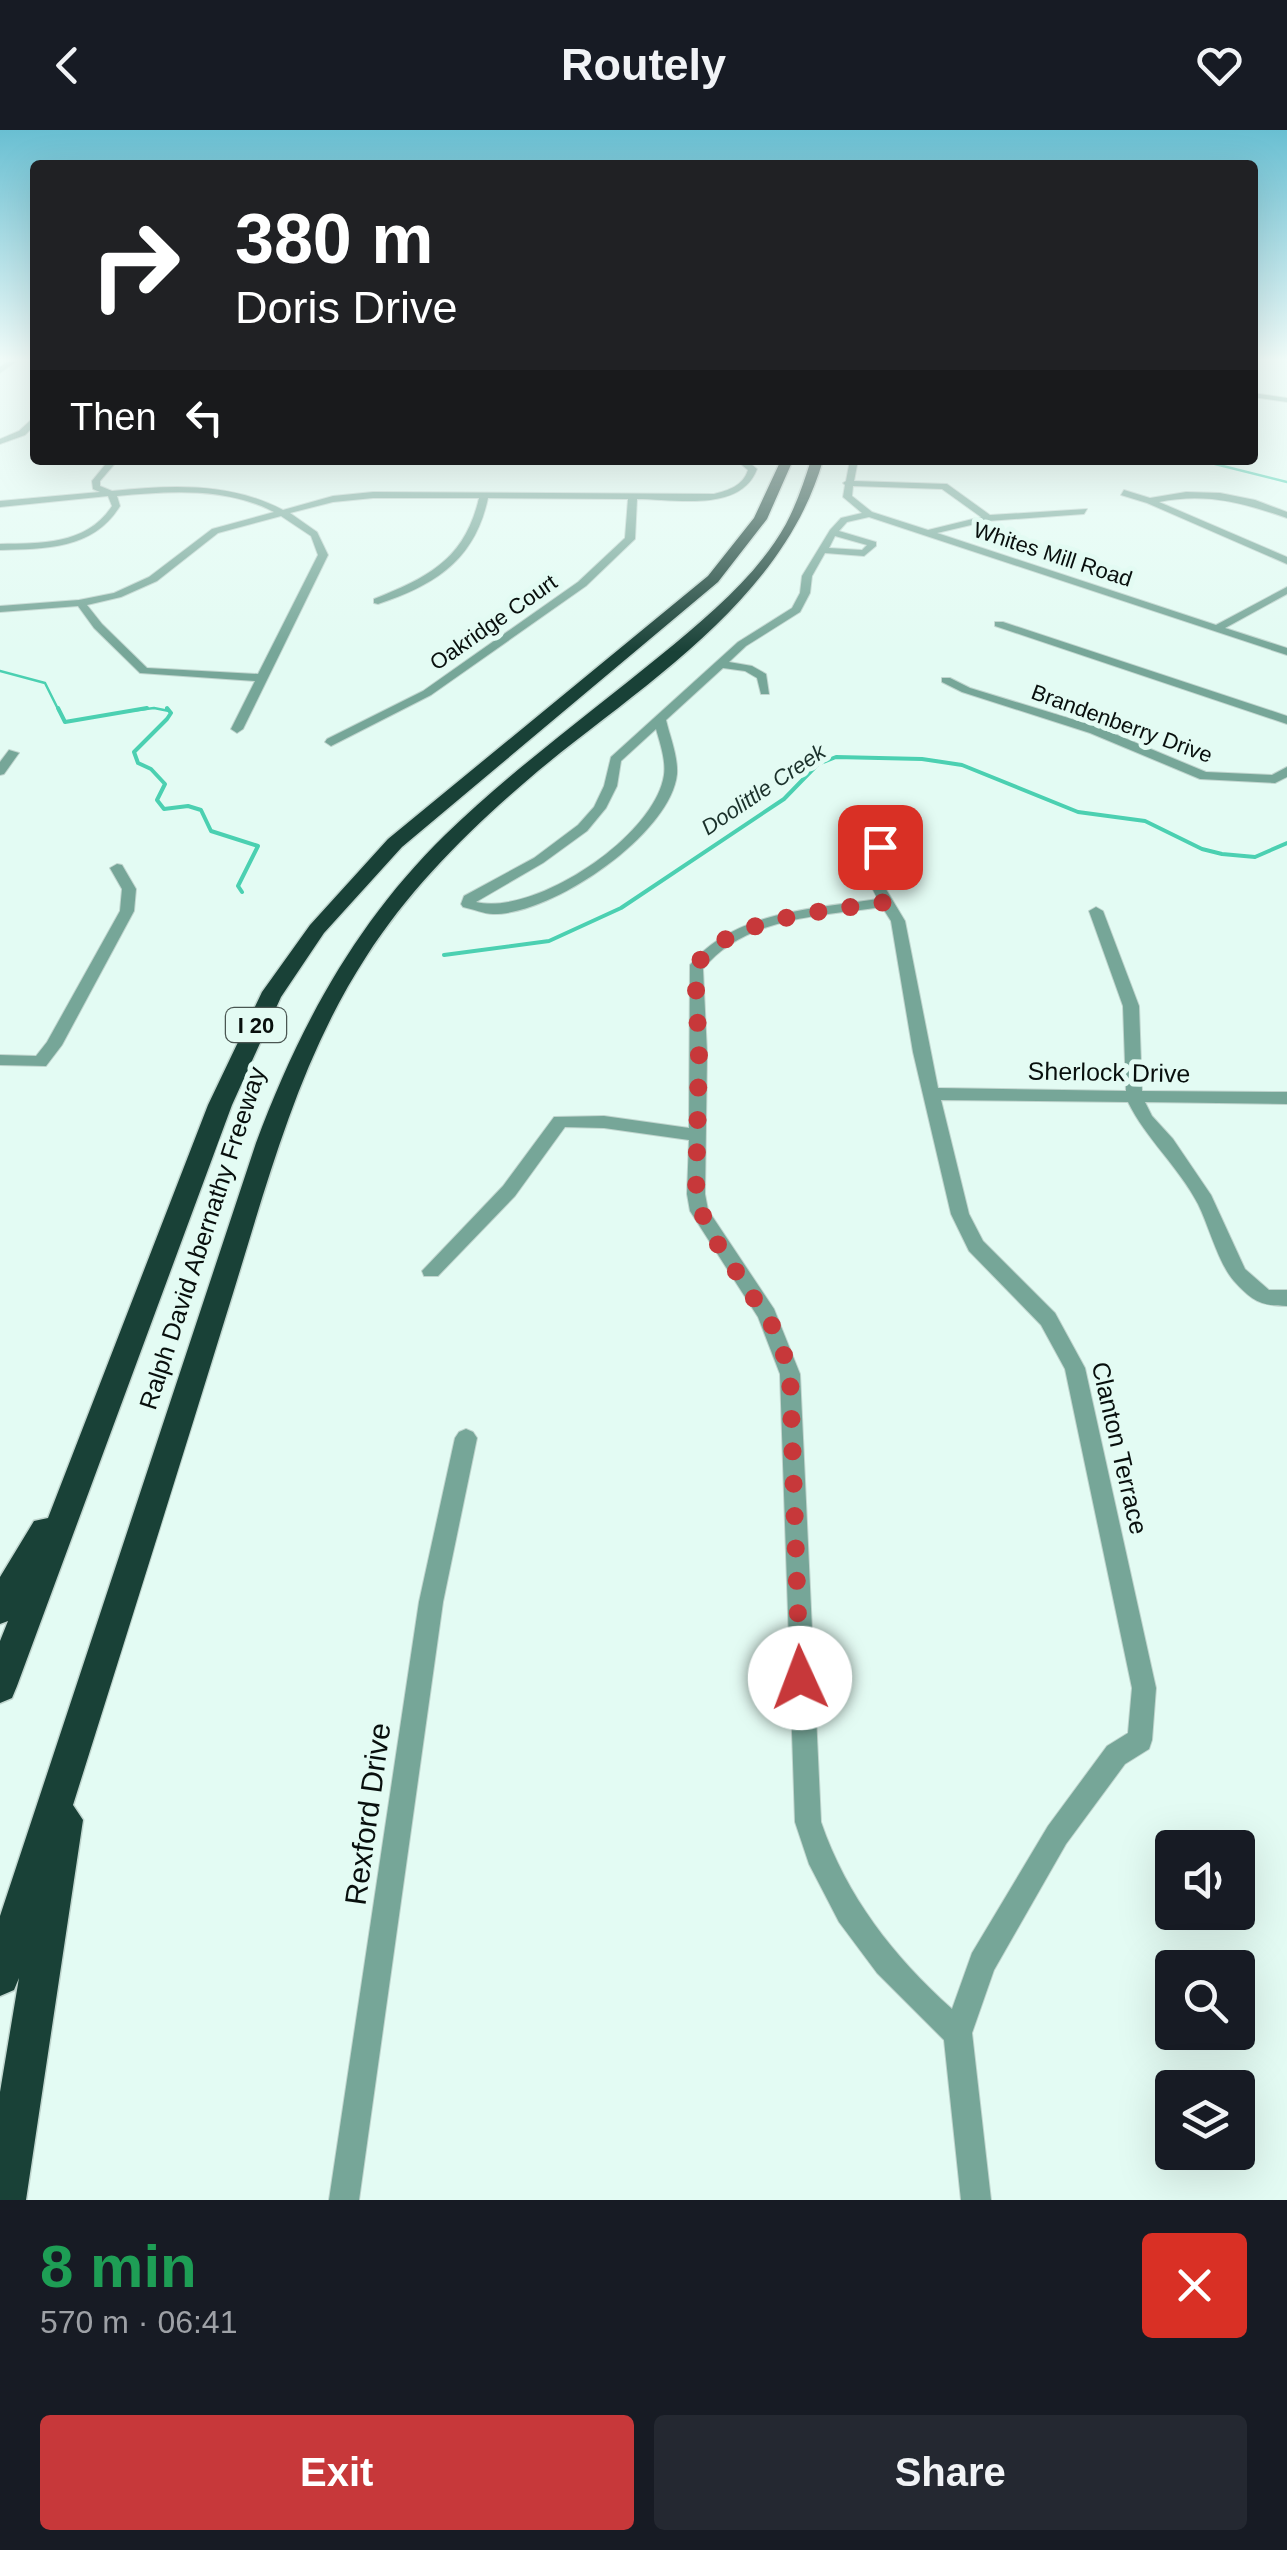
<!DOCTYPE html>
<html lang="en">
<head>
<meta charset="utf-8">
<style>
  body { margin:0; font-family:Arial,sans-serif; background:#242831; color:#f1f3f6; height:100vh; display:flex; flex-direction:column; font-size:38px; white-space:nowrap }
  * { box-sizing:border-box; margin:0 }
  p { font-size:32px; color:#9ea1a6 }
  .icon { flex:none; width:55px; height:55px; fill:none; stroke:currentColor; stroke-width:2; stroke-linecap:round; stroke-linejoin:round }
  .map { position:relative; height:2070px; overflow:hidden }
  .details { display:flex; flex-direction:column; background:#171b24; flex:1 }
  .details>* { flex:none }
  .guide { position:absolute; left:30px; top:30px; width:1228px; height:305px; border-radius:10px; box-shadow:0 10px 40px #0002; background:#202124; color:#fff; overflow:hidden }
  .tools { position:absolute; left:1155px; top:1700px; display:grid; gap:20px }
  .tools a { display:grid; place-items:center; width:100px; height:100px; border-radius:10px; background:#171b24; box-shadow:0 10px 40px #0002; font-size:50px }
  .pin { position:absolute; display:grid; place-items:center; width:85px; height:85px; color:#fff; margin:-42px; border-radius:20px; box-shadow:0 5px 15px #0006 }
  .me { position:absolute; width:110px; margin:-55px; rotate:358deg; stroke-linejoin:round; filter:drop-shadow(0 0 8px #0008) }
  .turn { display:flex; align-items:center; gap:35px; height:210px; padding:0 40px; font-size:45px }
  .turn .icon { width:130px; height:130px; stroke-width:2.5 }
  .turn b { display:block; font-size:70px; line-height:85px }
  .then { display:flex; align-items:center; height:95px; padding:0 40px; background:#0003; gap:20px; font-size:38px }
  .round { display:grid; place-items:center; flex:none; width:105px; height:105px; border-radius:10px; background:#242831 }
  .overview { display:flex; align-items:center; justify-content:space-between; height:170px; padding:0 40px }
  h1 { font-size:60px; font-weight:600; line-height:75px; color:#1e9e55 }
  .primary-button { display:flex; gap:20px; margin-top:auto; padding:20px 40px }
  .primary-button a { flex:1; height:115px; border-radius:10px; background:#c7383a; color:#fff; font-size:40px; font-weight:600; line-height:115px; text-align:center }
  .primary-button a+a { background:#242831; color:#f1f3f6 }
  header { display:flex; justify-content:space-between; align-items:center; height:130px; padding:0 40px; background:#171b24; font-size:45px; font-weight:600 }
  .map>svg:first-child { display:block }
</style>
</head>
<body>
<header><svg class="icon" aria-label="back" viewBox="0 0 24 24"><path d="M15 5l-7 7 7 7"/></svg>Routely<svg class="icon" aria-label="heart" viewBox="0 0 24 24"><path d="M12 20l-8-8c-3-5 5-10 8-4 3-6 11-1 8 4z"/></svg></header>
<div class="map">
<svg width="1287" height="2070" viewBox="0 0 1287 2070">
  <rect width="100%" height="100%" fill="#e3fbf3"/>
  <g fill="none" stroke-linecap="round" stroke-linejoin="round">
    <g stroke="#4bd0b1" stroke-width="2.5">
      <polyline points="1199,330 1287,352"/>
      <polyline points="0,541 45,553 59,581"/>
      <polyline points="130,581 154,578 169,581"/>
    </g>
    <g stroke="#4bd0b1" stroke-width="4">
      <polyline points="58,578 65,592 147,578"/>
      <polyline points="167,578 171,583 167,589 134,622 138,633 151,639 165,654 157,670 164,679 188,676 201,680 211,701 258,716 238,756 242,762"/>
      <polyline points="444,825 549,811 621,778 784,669 818,634 836,627 922,629 962,635 1078,682 1145,691 1202,719 1222,724 1255,727 1287,713"/>
    </g>
    <g stroke="#c0d5ce" stroke-width="2">
      <g id="minor">
        <polygon points="7,232 15,232 0,243 0,237"/>
        <polygon points="1252,263 1287,268 1287,272 1252,267"/>
        <polygon points="32,289 35,289 35,295 25,305 0,314 0,309 19,301"/>
        <path d="M109,330H118L100,351V356L112,361C170,355 230,352 283,380L333,366L373,362L714,364C729,360 743,356 748,340L736,330H746L757,339C741,383 674,369 637,369L635,409L586,456L431,565L331,616L325,612L327,609L423,561L578,452L625,408L628,369L488,368C475,430 435,455 378,474L374,473V469C429,447 465,429 479,368H373L333,372L290,383L317,402L328,425L243,599L237,603L231,599L255,551L140,543L94,498L78,476L0,482V476L79,470L114,463L149,447L212,399L274,382C226,357 170,361 117,366L120,376C94,419 46,419 0,420V414C41,413 87,415 112,376L108,366L0,377V371L100,362L93,359L92,351ZM281,386L311,406L318,425L258,544L147,538L102,494L87,475L121,467L157,451L218,403Z"/>
        <path d="M850,330H858L854,351L947,354L990,385L1087,379L1084,384L988,391L937,403L1216,495L1287,457V464L1225,498L1287,518V525L869,387L847,392L839,401L876,412V416L864,426L825,423L812,446L810,463L800,482L746,516L729,532L752,536L766,544L769,564H761L757,548L745,541L723,538L666,590C670,607 678,626 677,644C671,704 552,785 493,784C484,784 473,779 463,777L461,774L464,766L534,728L578,695L594,677L604,656L611,627L738,512L792,478L800,463L802,446L830,400L841,388L862,383L843,367L845,355L843,353L846,351ZM853,356L942,359L981,387L928,400L872,382L852,366ZM835,406L867,415L862,420L829,418ZM656,599C660,613 666,630 664,645C655,706 535,786 476,772L543,733L587,701L606,678L617,656L621,631Z"/>
        <path d="M1124,360L1150,368L1186,362L1220,363L1255,370L1287,382V388C1243,373 1206,362 1159,372L1287,427V434L1147,373L1121,365Z"/>
        <polygon points="995,492 1003,492 1287,586 1287,594 995,496"/>
        <polygon points="942,548 950,548 970,558 1098,597 1206,642 1272,645 1287,637 1287,647 1275,653 1200,649 1090,603 962,562 942,552"/>
        <polygon points="9,620 19,623 4,644 0,645 0,632"/>
        <path d="M904,685L911,689L885,718L880,735L884,756L905,791L938,958L1126,961L1123,876L1089,781L1096,777L1103,781L1139,876L1142,961L1287,962V974L1145,972L1152,986L1173,1009L1211,1065L1245,1139L1269,1160H1287V1176C1261,1176 1252,1171 1234,1151C1218,1133 1209,1096 1198,1074C1179,1037 1146,1009 1128,972L941,970L969,1084L983,1111L1055,1183L1085,1238L1156,1558L1152,1610L1149,1619L1125,1634L1066,1714L994,1840L972,1903L991,2070H961L944,1910L877,1843L839,1792L809,1734L795,1692L780,1244L758,1187L690,1081L687,1064L689,1010L604,998L565,997L515,1066L438,1146H424L422,1141L503,1056L554,987L604,986L689,998L690,835C734,781 813,779 878,769C855,731 874,715 899,686ZM882,777L891,791L913,922L951,1084L969,1121L1041,1195L1065,1239L1132,1558L1128,1603L1107,1616L1048,1696L972,1823L952,1879C893,1826 847,1767 821,1692L800,1244L774,1179L708,1080L705,1064L707,923L703,839C744,787 822,786 882,777Z"/>
        <polygon points="117,734 122,735 136,759 134,781 62,915 46,936 0,935 0,925 36,926 47,912 120,781 122,759 110,738"/>
        <polygon points="466,1299 473,1302 477,1308 443,1472 359,2070 329,2070 419,1472 455,1308 459,1302"/>
      </g>
    </g>
    <g stroke="#c0d5ce" stroke-width="3">
      <g id="highway">
        <polygon points="781,330 793,330 767,389 718,452 402,717 324,803 281,867 232,975 17,1556 12,1568 0,1573 0,1511 8,1491 0,1494 0,1447 34,1391 48,1388 208,975 262,862 310,795 388,709 708,446 754,388"/>
        <path d="M811,330H823C783,470 645,553 538,641C473,696 412,755 366,827C295,936 264,1066 225,1189C175,1351 124,1513 73,1675L83,1690L26,2070H0V1962L19,1848L14,1860L0,1866V1786L256,1013C299,897 356,792 445,705C512,640 589,584 661,525C707,487 757,446 786,394C797,373 804,352 811,330Z"/>
      </g>
    </g>
    <use href="#minor" fill="#76a698" fill-rule="evenodd"/>
    <use href="#highway" fill="#194137" fill-rule="evenodd"/>
  </g>
  <linearGradient id="sky" x2="0" y2="1"><stop stop-color="#69bfd2"/><stop offset="0.44" stop-color="#f2fdfa"/><stop offset="1" stop-color="#f2fdfa" stop-opacity="0"/></linearGradient>
  <rect width="1287" height="522" fill="url(#sky)"/>
  <g fill="none" stroke-linecap="round" stroke-linejoin="round">
    <path stroke="#c7383a" stroke-width="18" stroke-dasharray="0 32.4" d="M800,1548L790,1244L777,1203L707,1098L696,1064L699,923L695,838C724,786 833,781 886,772C875,752 872,739 880,717"/>
  </g>
  <g text-anchor="middle" stroke-width="10" stroke-linejoin="round" paint-order="stroke">
    <g font-size="22" fill="#080f0d" stroke="#e3fbf3">
      <text transform="translate(1053 424) rotate(18)" y="8">Whites Mill Road</text>
      <text transform="translate(493 492) rotate(-35)" y="8">Oakridge Court</text>
      <text transform="translate(1122 593) rotate(20)" y="8">Brandenberry Drive</text>
    </g>
    <g font-size="22" font-style="italic" fill="#1b312b" stroke="#e3fbf3">
      <text transform="translate(763 659) rotate(-34)" y="8">Doolittle Creek</text>
    </g>
    <rect fill="#e3fbf3" stroke="#4a5652" stroke-width="2.5" x="226" y="878" width="60" height="34" rx="8"/>
    <g font-size="22" font-weight="bold" fill="#080f0d">
      <text x="256" y="903">I 20</text>
    </g>
    <g font-size="25" fill="#080f0d" stroke="#e3fbf3">
      <text transform="translate(1109 942) rotate(1)" y="9">Sherlock Drive</text>
      <text transform="translate(202 1108) rotate(-72)" y="9">Ralph David Abernathy Freeway</text>
      <text transform="translate(1120 1318) rotate(77)" y="9">Clanton Terrace</text>
    </g>
    <g font-size="30" fill="#080f0d" stroke="#e3fbf3">
      <text transform="translate(368 1684) rotate(-82)" y="10">Rexford Drive</text>
    </g>
  </g>
</svg>
<div class="tools">
<a><svg class="icon" aria-label="sound" viewBox="0 0 24 24"><path d="M4 9h4l5-4v14l-5-4H4zM17 9q2 3 0 6"/></svg></a>
<a><svg class="icon" aria-label="search" viewBox="0 0 24 24"><circle cx="10" cy="10" r="6"/><path d="M15 15l6 6"/></svg></a>
<a><svg class="icon" aria-label="layers" viewBox="0 0 24 24"><path d="M12 4l9 5-9 5-9-5zM3 14l9 5 9-5"/></svg></a>
</div>
<div class="pin" style="left:880px;top:717px;background:#d93025"><svg class="icon" aria-label="arrive" viewBox="0 0 24 24"><path d="M6 21V4h12l-3 4 3 4H6"/></svg></div>
<svg class="me" style="left:800px;top:1548px" viewBox="-20 -20 40 40"><circle r="19" fill="#fff"/><path d="M0-13L10 11 0 6-10 11z" fill="#c7383a"/></svg>
<div class="guide">
<div class="turn"><svg class="icon" aria-label="right" viewBox="0 0 24 24"><path d="M7 20v-9h11M14 6l5 5-5 5"/></svg><div><b>380 m</b>Doris Drive</div></div>
<div class="then">Then<svg class="icon" aria-label="left" viewBox="0 0 24 24"><path d="M17 20v-9H6M10 6l-5 5 5 5"/></svg></div>
</div>
</div>
<section class="details">
<div class="overview"><div><h1>8 min</h1><p>570 m · 06:41</p></div><a class="round" style="background:#d93025;color:#fff"><svg class="icon" aria-label="close" viewBox="0 0 24 24"><path d="M6 6l12 12M18 6L6 18"/></svg></a></div>
<div class="primary-button"><a>Exit</a><a>Share</a></div>
</section>
</body>
</html>
